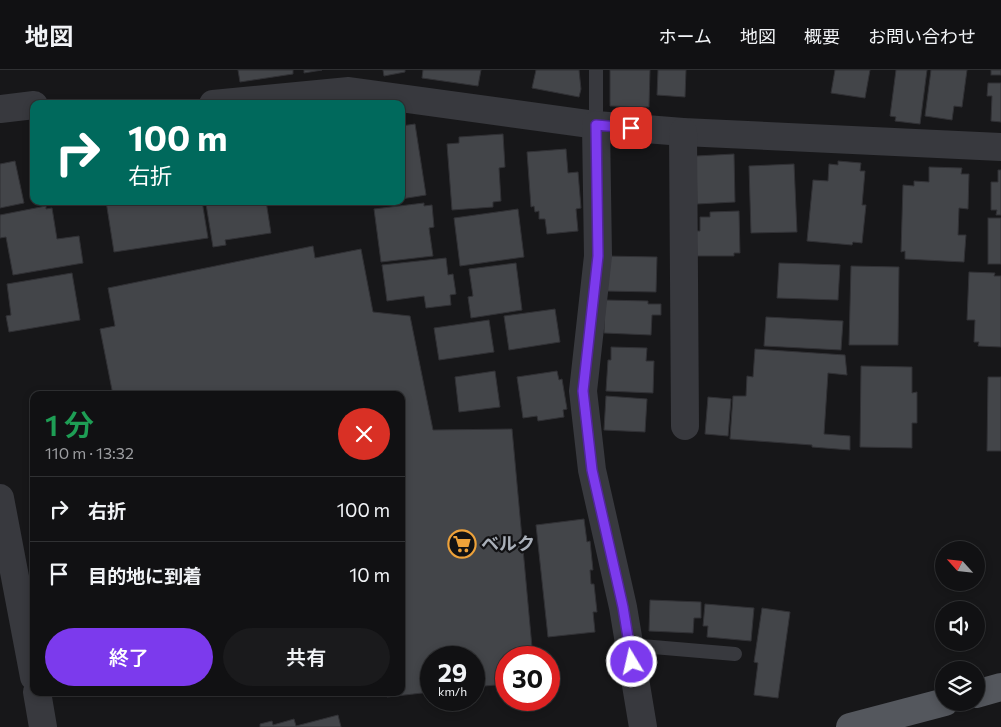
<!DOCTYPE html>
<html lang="ja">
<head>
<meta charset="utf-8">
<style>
  body { margin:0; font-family:Commissioner,"Noto Sans JP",sans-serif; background:#1a1a1c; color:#f1f3f6; height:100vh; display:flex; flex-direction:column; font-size:19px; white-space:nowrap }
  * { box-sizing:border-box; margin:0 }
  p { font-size:16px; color:#9c9da0 }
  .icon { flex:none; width:28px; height:28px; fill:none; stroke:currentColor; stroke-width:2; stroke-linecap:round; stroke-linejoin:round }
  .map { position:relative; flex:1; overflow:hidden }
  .details { position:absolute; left:30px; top:321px; width:375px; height:305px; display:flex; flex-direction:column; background:#111113; border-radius:10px; box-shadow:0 2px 8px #0003,0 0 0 1px #303133 }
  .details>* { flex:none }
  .top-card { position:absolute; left:30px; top:30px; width:375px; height:105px; border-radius:10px; box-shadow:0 2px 8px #0003,0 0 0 1px #303133; background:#00695c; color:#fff; overflow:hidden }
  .needle { width:32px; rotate:297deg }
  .controls { position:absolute; left:935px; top:471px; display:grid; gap:10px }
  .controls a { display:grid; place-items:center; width:50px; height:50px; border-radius:50%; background:#111113; box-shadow:0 2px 8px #0003,0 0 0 1px #303133; font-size:25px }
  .speed { position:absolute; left:420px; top:576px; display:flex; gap:10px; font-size:25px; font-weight:700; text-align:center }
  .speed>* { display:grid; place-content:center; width:65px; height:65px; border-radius:50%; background:#111113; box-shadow:0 2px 8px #0003,0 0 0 1px #303133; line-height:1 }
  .speed small { font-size:12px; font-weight:400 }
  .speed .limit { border:8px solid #d22; background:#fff; color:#111 }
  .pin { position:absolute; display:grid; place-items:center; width:42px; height:42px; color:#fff; margin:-21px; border-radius:10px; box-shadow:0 2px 8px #0006 }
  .me { position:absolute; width:55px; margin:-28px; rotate:351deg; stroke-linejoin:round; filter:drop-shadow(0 0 4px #0008) }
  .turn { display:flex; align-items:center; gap:18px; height:105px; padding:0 15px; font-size:22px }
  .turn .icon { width:65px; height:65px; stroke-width:2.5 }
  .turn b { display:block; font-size:35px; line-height:42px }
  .round { display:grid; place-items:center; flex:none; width:52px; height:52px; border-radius:26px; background:#1a1a1c }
  .summary { display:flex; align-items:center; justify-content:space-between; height:85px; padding:0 15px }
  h1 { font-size:30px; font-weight:600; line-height:38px; color:#1e9e55 }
  .action { display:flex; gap:10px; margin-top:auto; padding:10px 15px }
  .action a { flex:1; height:58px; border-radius:30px; background:#7c3aed; color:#fff; font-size:20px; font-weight:600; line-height:58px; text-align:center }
  .action a+a { background:#1a1a1c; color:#f1f3f6 }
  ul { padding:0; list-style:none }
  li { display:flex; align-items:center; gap:15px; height:65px; padding:0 15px; border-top:1px solid #303133 }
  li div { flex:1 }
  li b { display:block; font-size:19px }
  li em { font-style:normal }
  header { display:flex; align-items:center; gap:30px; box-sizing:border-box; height:70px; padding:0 25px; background:#111113; border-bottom:1px solid #303133 }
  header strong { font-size:24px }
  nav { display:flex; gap:28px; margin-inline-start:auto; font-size:18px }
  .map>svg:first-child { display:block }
</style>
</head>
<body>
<header>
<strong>地図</strong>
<nav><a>ホーム</a><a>地図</a><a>概要</a><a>お問い合わせ</a></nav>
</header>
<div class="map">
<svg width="1001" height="657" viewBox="0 0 1001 657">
  <rect width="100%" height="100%" fill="#171719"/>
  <g fill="#434549" stroke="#313135">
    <polygon points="238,0 293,0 293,4 240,12"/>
    <polygon points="304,0 322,0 304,3"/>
    <polygon points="383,0 405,0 405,2 384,6"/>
    <polygon points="423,0 481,0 478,16 422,8"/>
    <polygon points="536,0 579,0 581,19 579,27 532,18"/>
    <polygon points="610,0 650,0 649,37 610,36"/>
    <polygon points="658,0 686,0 685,27 657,25"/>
    <polygon points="835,0 870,0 865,28 831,23"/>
    <polygon points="896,0 927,0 920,54 895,51 896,47 890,46"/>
    <polygon points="931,0 967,0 962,37 954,36 952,50 925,46"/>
    <rect x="991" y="0" width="10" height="5"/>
    <polygon points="988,13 1001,13 1001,52 991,51 992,26 987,26"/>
    <polygon points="415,54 426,125 401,129 401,56"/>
    <polygon points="503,64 505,97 499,98 501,131 493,132 493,137 452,140 447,74 459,73 459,67"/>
    <polygon points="566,79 568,103 578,102 581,138 576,139 578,161 547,164 545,149 539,149 539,141 535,142 534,136 531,137 527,82"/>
    <polygon points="734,84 735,132 697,134 696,86"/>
    <polygon points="15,91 24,133 0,138 0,94"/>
    <polygon points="838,91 861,93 860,101 865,101 862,135 866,135 862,173 853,172 852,175 807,171 813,110 828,111 829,94 838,95"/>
    <polygon points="794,94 797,162 751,163 749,96"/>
    <polygon points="929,97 962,98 961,104 969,104 968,139 959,138 958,165 966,165 964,192 905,189 905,181 901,182 903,115 914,116 914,111 929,112"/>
    <polygon points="998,100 1001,100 1001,145 996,145 997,140 991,140 991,112 998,112"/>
    <polygon points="106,131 202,131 208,168 114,182"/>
    <polygon points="216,131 266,131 271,163 225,170 226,175 213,177 206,134 216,133"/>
    <polygon points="424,133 424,136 432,135 434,157 429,158 433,186 381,192 374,139"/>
    <polygon points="46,136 46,139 52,138 57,169 79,166 83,193 13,205 6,167 0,168 0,145"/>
    <polygon points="518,139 524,187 460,196 454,148"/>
    <polygon points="739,141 740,183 734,183 734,186 697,186 696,161 700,161 700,147 710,147 710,142"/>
    <rect x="988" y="148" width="13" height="46"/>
    <polygon points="313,176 315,188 361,179 373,242 410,246 433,360 512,359 533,588 506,588 506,614 474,617 474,588 431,588 431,622 387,627 386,622 401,622 401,325 113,325 100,259 115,256 108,218"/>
    <polygon points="605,186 657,187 656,222 604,221"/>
    <polygon points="446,188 448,205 453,204 456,224 450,225 451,235 426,238 424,226 387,231 382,195"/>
    <polygon points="516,193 522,240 471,248 468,227 473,226 469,199"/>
    <polygon points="779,193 840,195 838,230 777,228"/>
    <polygon points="851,196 899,197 898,275 849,275"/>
    <polygon points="969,202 995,203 994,206 1001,206 1001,277 978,276 979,272 974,272 975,250 967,250"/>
    <polygon points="72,203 80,250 9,262 6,246 11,245 7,214"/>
    <polygon points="605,230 648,231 648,234 661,234 661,245 652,245 651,265 604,263"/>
    <polygon points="555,239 560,272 509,280 504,246"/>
    <polygon points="766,247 843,251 841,280 764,276"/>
    <polygon points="489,250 494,282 439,290 434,258"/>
    <polygon points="611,277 647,278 646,291 654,291 653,323 606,321 608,290 611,290"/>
    <polygon points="755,279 845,285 847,305 828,303 824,364 850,366 850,380 812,377 812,375 730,369 733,326 746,326 747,306 753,307"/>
    <polygon points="861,296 912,297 912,323 917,322 917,353 912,353 912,378 860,377"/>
    <polygon points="495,301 500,337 459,342 455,307"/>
    <polygon points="557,301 559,310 562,309 567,339 563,340 564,347 538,351 537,346 523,348 517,307"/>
    <polygon points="988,307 1001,307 1001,381 987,381"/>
    <polygon points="606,326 647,329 645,362 604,360"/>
    <polygon points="708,327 731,329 728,366 705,364"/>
    <polygon points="584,449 587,472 590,471 593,500 590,500 591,514 594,514 597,542 593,542 595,562 548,567 536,455"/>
    <polygon points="650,530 701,532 701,548 694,548 693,563 649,561"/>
    <polygon points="705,534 754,538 751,571 707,567 708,556 703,556"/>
    <polygon points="762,538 790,542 778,628 754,625 758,593 754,592"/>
    <polygon points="338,645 341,657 260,657 260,654 272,651 273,655 294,649 296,656"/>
  </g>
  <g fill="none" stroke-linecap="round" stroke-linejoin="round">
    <g stroke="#38393e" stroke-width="14">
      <polyline points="596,0 596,55"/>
      <polyline points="630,575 735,584"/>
    </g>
    <g stroke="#38393e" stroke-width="28">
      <polyline points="213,34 349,21 596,55 683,62 1001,77"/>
      <polyline points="0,39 34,35"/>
      <polyline points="596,55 598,186 583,321 592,400 623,537 643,657"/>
      <polyline points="683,62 685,356"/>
    </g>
    <g stroke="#38393e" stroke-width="28">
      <polyline points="0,428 34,607"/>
      <polyline points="37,622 43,657"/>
    </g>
    <g stroke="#54575d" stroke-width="28">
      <polyline points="976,624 1001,617"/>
      <polyline points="850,657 945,632"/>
    </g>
  </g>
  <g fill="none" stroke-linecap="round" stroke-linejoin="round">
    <g stroke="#51269a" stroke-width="12">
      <polyline id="route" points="631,58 596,55 598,186 583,321 592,400 623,537 632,592"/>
    </g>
    <use href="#route" stroke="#7c3aed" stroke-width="9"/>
  </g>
  <defs>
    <g id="supermarket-ring" transform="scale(1.4375)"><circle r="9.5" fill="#121214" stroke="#eea23a" stroke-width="1.5"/><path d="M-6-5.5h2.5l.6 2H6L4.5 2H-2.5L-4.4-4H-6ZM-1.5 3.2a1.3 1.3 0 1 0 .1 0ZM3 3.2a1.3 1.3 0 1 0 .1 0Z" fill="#eea23a"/></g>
  </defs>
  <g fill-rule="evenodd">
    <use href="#supermarket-ring" x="462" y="474"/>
  </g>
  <g text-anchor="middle" stroke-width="4.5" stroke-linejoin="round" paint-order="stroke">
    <g font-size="18" font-weight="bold" fill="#a9afb8" stroke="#121214" text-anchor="start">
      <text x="481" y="480">ベルク</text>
    </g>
  </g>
</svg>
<div class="controls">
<a><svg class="needle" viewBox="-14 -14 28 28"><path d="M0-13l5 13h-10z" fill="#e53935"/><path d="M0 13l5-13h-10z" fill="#9c9da0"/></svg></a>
<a><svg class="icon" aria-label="sound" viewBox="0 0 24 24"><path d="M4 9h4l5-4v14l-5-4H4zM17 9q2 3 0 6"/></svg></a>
<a><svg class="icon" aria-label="layers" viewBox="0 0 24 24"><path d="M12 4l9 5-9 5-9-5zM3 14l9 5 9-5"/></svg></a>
</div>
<div class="speed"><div>29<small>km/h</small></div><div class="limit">30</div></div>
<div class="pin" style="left:631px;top:58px;background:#d93025"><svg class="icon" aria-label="arrive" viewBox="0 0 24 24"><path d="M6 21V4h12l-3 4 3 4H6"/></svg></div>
<svg class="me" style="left:632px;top:592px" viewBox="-20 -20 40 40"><circle r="17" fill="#7c3aed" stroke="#fff" stroke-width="3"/><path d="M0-11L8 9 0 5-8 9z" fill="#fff"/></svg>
<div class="top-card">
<div class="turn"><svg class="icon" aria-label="right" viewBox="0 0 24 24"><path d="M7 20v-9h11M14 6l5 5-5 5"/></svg><div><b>100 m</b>右折</div></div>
</div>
<section class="details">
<div class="summary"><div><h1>1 分</h1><p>110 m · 13:32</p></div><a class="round" style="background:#d93025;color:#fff"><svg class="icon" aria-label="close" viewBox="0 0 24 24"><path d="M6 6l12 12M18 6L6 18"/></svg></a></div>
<ul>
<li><svg class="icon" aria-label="right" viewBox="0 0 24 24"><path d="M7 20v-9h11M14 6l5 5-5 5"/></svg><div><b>右折</b></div><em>100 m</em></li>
<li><svg class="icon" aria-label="arrive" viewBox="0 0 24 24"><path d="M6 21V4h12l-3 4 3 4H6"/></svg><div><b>目的地に到着</b></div><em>10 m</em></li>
</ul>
<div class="action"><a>終了</a><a>共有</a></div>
</section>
</div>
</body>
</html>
